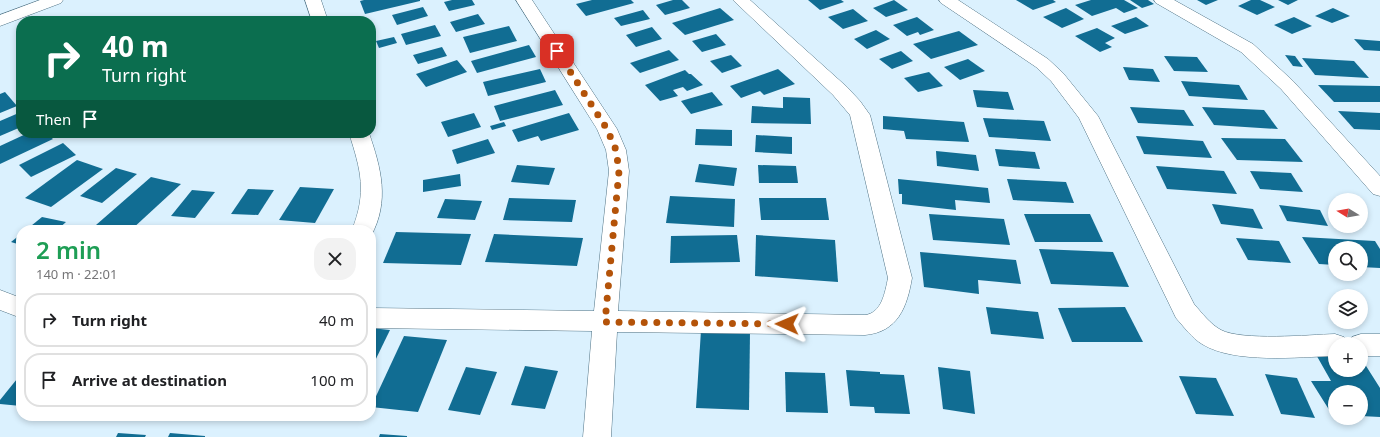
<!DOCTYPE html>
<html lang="en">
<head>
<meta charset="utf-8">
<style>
  body { margin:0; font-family:"Noto Sans",sans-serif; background:#f2f2f2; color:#202124; height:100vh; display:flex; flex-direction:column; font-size:15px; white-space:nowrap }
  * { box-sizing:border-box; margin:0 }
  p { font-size:13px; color:#757577 }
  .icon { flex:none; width:22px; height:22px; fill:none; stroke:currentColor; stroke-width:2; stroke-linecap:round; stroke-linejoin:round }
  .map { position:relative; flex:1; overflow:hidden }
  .side { position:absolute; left:16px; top:225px; width:360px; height:196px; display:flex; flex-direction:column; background:#fff; border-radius:16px; box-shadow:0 2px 6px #0003 }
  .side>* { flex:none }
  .banner { position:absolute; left:16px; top:16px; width:360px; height:122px; border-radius:16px; box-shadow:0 2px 6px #0003; background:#0b6e4f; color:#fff; overflow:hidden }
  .needle { width:26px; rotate:281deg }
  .fabs { position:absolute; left:1328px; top:193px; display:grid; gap:8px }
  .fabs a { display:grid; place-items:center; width:40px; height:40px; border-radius:50%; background:#fff; box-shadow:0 2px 6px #0003; font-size:20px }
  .pin { position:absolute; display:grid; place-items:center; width:34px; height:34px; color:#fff; margin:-17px; border-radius:8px; box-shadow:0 2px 6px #0006 }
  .me { position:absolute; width:44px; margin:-22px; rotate:271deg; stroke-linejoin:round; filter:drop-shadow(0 0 3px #0008) }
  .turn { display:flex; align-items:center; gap:14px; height:84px; padding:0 20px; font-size:18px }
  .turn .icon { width:52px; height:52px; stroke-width:2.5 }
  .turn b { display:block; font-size:28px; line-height:34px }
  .then { display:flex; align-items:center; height:38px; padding:0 20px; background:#0003; gap:8px; font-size:15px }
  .round { display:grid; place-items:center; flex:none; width:42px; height:42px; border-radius:16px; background:#f2f2f2 }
  .head { display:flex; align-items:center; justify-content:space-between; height:68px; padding:0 20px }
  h1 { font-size:24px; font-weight:600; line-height:30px; color:#1e9e55 }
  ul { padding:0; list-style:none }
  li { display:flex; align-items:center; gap:12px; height:54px; margin:0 8px 6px; padding:0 12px; border:2px solid #e0e0e0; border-radius:16px }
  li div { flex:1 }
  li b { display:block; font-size:15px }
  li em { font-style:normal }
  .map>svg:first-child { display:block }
</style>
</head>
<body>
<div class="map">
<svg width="1380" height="437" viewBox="0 0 1380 437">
  <rect width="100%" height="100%" fill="#dbf1fe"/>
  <g fill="#116d93">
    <polygon points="364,0 420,0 420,1 365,14 360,1"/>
    <polygon points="452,0 472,0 475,5 449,11 444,2"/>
    <polygon points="592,0 631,0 634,3 586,16 576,4"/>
    <polygon points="673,0 682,0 690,8 665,15 656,5"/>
    <polygon points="808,0 841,0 844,2 820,10"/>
    <polygon points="894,0 908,10 886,17 873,8"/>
    <polygon points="1016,0 1053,0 1056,2 1033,10"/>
    <polygon points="1091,0 1124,0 1138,8 1124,13 1116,8 1092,16 1075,5"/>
    <polygon points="1130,0 1148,0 1154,4 1142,8"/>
    <polygon points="1197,0 1218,0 1206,5"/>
    <polygon points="1251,0 1260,0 1275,7 1257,15 1238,6"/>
    <polygon points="1278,0 1298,0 1288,5"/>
    <polygon points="423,7 428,16 397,25 392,15"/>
    <polygon points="720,8 734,20 685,35 672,23"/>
    <polygon points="1066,8 1084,19 1062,28 1043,17"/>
    <polygon points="1333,8 1350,16 1332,23 1315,16"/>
    <polygon points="853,9 868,21 843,29 828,17"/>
    <polygon points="643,10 650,19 621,26 614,18"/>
    <polygon points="478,14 485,24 456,32 450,22"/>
    <polygon points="917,17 934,30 920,35 918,32 907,36 893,25"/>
    <polygon points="1136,17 1149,26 1125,34 1111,26"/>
    <polygon points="1294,17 1312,26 1292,34 1274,25"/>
    <polygon points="435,25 441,36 406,45 401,34"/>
    <polygon points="509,26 517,41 470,53 463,37"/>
    <polygon points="652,27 662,39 636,47 626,35"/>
    <polygon points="1097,28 1115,38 1105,43 1112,47 1100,52 1075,36"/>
    <polygon points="876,30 890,39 867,49 854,39"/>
    <polygon points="959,31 978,45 931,59 913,44"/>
    <polygon points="716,34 726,45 702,52 692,41"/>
    <polygon points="394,37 397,43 379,48 376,41"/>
    <polygon points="1354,39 1380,41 1380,51 1364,50"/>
    <polygon points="529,45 536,57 477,73 471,61"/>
    <polygon points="442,47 447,56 418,64 413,55"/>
    <polygon points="669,50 679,60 640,73 630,63"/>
    <polygon points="901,51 913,61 892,69 879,59"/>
    <polygon points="731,55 742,66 722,73 710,61"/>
    <polygon points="1285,55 1295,56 1303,67 1293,66"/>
    <polygon points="1164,56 1197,57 1208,72 1174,71"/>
    <polygon points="1302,58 1354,61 1369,78 1315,75"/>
    <polygon points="968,59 985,71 960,80 944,67"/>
    <polygon points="457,60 467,72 426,87 416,74"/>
    <polygon points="1123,67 1153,69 1160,82 1129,80"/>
    <polygon points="540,69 546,82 488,96 483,82"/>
    <polygon points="778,69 795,84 764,95 760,91 741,98 730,86"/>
    <polygon points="685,70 689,74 691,74 703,85 687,91 683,87 673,90 678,96 660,101 645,85"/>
    <polygon points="929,72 943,86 918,92 904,78"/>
    <polygon points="1181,81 1239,85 1248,100 1189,96"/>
    <polygon points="1318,85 1380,86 1380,102 1334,102"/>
    <polygon points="555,90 563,105 500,121 494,106"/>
    <polygon points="973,90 1008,92 1014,110 977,107"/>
    <polygon points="5,92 17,106 0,113 0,94"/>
    <polygon points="712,92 723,105 691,114 681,101"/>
    <polygon points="783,97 810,98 811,124 751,123 752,106 783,108"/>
    <polygon points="1130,107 1184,110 1194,126 1138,123"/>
    <polygon points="1202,107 1264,110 1278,129 1214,125"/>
    <polygon points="1338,111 1380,113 1380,130 1354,129"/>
    <polygon points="21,112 21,127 0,136 0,121"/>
    <polygon points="474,113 481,127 448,137 441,122"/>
    <polygon points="569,113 579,130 541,141 538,136 518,142 512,130"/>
    <polygon points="883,116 964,122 969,142 906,139 904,131 883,129"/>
    <polygon points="983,118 1044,121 1051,141 989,137"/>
    <polygon points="504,122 506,126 492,130 490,126"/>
    <polygon points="696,129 732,130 732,146 695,145"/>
    <polygon points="28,133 46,133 53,139 0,164 0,146"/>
    <polygon points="756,135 792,137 792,154 755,152"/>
    <polygon points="1136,136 1203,141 1212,158 1144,154"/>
    <polygon points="1221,138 1285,139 1303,162 1237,160"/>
    <polygon points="488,139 495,153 457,164 452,150"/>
    <polygon points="63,143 76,155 31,177 19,165"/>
    <polygon points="995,149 1035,152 1040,169 999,166"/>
    <polygon points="936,151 976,155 979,171 937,166"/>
    <polygon points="77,160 103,169 51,207 25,198"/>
    <polygon points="699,164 737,168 734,186 695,182"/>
    <polygon points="517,165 555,168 549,185 511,182"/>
    <polygon points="758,165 796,166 798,183 759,183"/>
    <polygon points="1156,166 1224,171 1237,194 1167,189"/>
    <polygon points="116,168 137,174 102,203 80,196"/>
    <polygon points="1250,171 1291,173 1303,192 1260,189"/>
    <polygon points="460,174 461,186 423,192 423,180"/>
    <polygon points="151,177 181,184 131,230 115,230 96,225"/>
    <polygon points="898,179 988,188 990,203 955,200 956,210 902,204 902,194 899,194"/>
    <polygon points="1007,179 1066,182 1074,203 1013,200"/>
    <polygon points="300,187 334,189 315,223 279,220"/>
    <polygon points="248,189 274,190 258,215 231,214"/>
    <polygon points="192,190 215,192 195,218 171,216"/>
    <polygon points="670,196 735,199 734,227 666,223"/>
    <polygon points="509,198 576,200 572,222 503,220"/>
    <polygon points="759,198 826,198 829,220 761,220"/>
    <polygon points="445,199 482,201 475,220 437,218"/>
    <polygon points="1212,204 1253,209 1263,229 1221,224"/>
    <polygon points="1279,205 1320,210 1328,226 1287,221"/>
    <polygon points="929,214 1004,219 1010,245 933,240"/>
    <polygon points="1024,214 1090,214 1103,242 1035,242"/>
    <polygon points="42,217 66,222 57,230 26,230"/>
    <polygon points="396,232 471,234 461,265 383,263"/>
    <polygon points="21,234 21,245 11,242"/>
    <polygon points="494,234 583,238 577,266 485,262"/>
    <polygon points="737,235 740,262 670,263 671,236"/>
    <polygon points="756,235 835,240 838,282 755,276"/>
    <polygon points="1302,237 1375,241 1380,249 1380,268 1361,267 1361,248 1335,248 1335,265 1319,264"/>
    <polygon points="1236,238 1279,241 1291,263 1248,260"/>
    <polygon points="1039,249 1113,252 1129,287 1051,284"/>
    <polygon points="920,252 1016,260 1021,284 978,280 979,294 924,287"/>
    <polygon points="986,307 1038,312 1044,339 991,334"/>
    <polygon points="1125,307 1143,342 1072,342 1058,308"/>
    <polygon points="371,328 390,330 371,369"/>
    <polygon points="701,330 750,332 749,410 696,408"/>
    <polygon points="404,336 447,340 418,412 371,407"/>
    <polygon points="1314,351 1335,352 1335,370 1361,370 1361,358 1380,388 1380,417 1361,416 1361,392 1335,392 1335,416 1333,416 1311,381 1331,381"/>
    <polygon points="525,366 558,371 545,409 511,405"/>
    <polygon points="466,367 497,372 480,415 448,410"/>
    <polygon points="938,367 970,371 975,414 943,409"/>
    <polygon points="846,370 880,372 880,374 904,375 910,414 875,413 874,407 850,406"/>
    <polygon points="785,372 825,373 828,413 786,412"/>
    <polygon points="21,374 21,406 0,404 0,400"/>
    <polygon points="1265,374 1297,378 1315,418 1281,414"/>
    <polygon points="1179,376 1216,378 1234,416 1196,414"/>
    <polygon points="118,433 146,435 145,437 116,437"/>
    <polygon points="170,433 205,436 205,437 168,437"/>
    <polygon points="380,434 407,436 407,437 379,437"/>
  </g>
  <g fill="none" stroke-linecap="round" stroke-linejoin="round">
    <g stroke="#4f7284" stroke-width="1">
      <g id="minor">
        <polygon points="40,0 63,0 61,3 0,26 0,15"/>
        <polygon points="305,0 321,0 328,21 312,21"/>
        <path d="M516,0H532L617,129L626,150L629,171L618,311L865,315C882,313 885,292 888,278L850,115L833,95L733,0H750L847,87L860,101L870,115L912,278C907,307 898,332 865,335L617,332L611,437H583L592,331L371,328V308L594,311L609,171L606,150L597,129Z"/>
        <path d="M939,0H958L1048,59L1063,73L1098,116L1194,304C1202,313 1210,324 1221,330C1242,341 1309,335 1335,334L1344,337L1347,344H1335V356C1298,357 1234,364 1202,344C1192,338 1184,327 1176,318L1079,118L1051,81L1036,67L941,3Z"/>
        <polygon points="1154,0 1174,0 1253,44 1293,81 1380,176 1380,196 1373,194 1281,89 1241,52 1156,3"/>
        <path d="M349,133H369C381,168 390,201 371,236V230H352C367,192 361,171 349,133Z"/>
        <polygon points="0,290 21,298 21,318 0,310"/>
        <polygon points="1361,334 1380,334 1380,356 1361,356 1361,344 1349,344 1352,337"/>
      </g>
    </g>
    <use href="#minor" fill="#fff" fill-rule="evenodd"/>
  </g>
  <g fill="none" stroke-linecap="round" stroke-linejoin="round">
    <polyline stroke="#b45309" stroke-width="7" stroke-dasharray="0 12.6" points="557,51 607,129 616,150 619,171 605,322 787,324"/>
  </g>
</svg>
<div class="fabs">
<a><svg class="needle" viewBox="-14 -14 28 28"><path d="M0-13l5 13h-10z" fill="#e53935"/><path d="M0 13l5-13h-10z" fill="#757577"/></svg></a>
<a><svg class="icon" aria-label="search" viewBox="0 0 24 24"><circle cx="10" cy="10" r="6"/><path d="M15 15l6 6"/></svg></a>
<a><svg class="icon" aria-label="layers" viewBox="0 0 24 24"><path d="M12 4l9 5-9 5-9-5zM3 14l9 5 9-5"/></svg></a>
<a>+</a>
<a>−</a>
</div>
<div class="pin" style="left:557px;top:51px;background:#d93025"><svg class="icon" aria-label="arrive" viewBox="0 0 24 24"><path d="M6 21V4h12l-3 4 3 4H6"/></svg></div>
<svg class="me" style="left:787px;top:324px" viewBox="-20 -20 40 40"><path d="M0-17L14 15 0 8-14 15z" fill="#b45309" stroke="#fff" stroke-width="4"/></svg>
<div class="banner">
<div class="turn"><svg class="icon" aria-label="right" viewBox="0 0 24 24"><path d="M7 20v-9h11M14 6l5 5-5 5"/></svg><div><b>40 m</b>Turn right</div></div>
<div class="then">Then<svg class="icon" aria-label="arrive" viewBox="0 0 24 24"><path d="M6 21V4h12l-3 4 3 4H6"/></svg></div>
</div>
<section class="side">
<div class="head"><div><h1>2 min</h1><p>140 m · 22:01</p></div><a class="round"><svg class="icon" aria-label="close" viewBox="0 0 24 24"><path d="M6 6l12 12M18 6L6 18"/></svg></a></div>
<ul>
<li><svg class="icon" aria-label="right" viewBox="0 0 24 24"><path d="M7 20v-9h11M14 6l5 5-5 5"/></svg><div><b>Turn right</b></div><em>40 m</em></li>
<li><svg class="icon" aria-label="arrive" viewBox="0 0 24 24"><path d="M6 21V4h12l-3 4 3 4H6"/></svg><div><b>Arrive at destination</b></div><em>100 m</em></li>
</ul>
</section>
</div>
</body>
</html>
